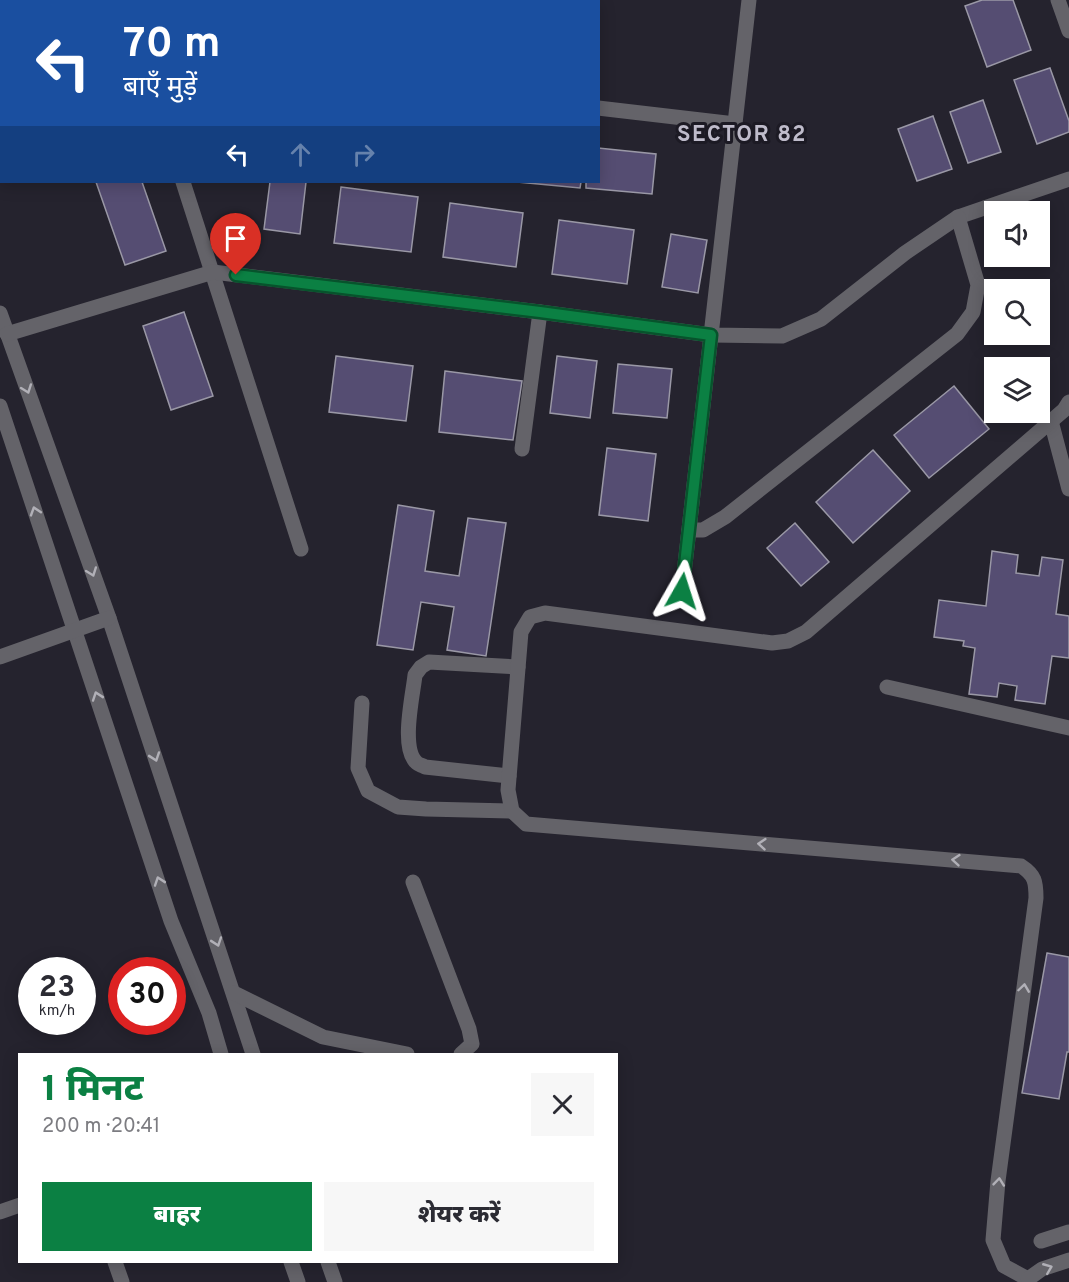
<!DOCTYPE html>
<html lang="hi">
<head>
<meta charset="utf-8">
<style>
  body { margin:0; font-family:Overpass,"Noto Sans Devanagari",sans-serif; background:#f7f7f7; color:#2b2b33; height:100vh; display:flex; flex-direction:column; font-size:22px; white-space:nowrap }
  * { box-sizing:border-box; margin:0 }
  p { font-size:20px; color:#7c7c81 }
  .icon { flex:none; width:33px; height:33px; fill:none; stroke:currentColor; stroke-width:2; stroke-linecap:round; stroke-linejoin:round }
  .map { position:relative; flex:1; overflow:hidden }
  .drawer { position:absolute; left:18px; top:1053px; width:600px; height:210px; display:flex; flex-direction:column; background:#fff; border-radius:0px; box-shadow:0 3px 15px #0003 }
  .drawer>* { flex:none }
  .hud { position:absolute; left:0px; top:0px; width:600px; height:183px; box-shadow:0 3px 15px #0003; background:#1a4fa0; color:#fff; overflow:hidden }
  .tools { position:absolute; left:984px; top:201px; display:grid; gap:12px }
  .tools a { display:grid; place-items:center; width:66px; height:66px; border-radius:0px; background:#fff; box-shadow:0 3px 15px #0003; font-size:30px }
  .speed { position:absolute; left:18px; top:957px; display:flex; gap:12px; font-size:30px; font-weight:700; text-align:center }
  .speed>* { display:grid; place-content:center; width:78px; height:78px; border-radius:50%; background:#fff; box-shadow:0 3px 15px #0003; line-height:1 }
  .speed small { font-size:15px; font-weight:400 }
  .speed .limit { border:9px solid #d22; background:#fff; color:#111 }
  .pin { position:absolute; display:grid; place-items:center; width:51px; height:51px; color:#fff; margin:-62px -26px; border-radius:50% 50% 50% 0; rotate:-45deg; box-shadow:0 0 6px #0007 }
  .pin .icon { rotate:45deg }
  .me { position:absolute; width:66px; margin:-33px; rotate:6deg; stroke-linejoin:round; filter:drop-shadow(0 0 4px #0008) }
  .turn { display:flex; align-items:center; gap:21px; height:126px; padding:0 24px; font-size:27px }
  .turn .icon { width:78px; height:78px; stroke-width:2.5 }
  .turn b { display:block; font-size:42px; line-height:51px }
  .lanes { display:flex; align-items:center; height:57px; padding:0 24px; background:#0003; justify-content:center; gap:30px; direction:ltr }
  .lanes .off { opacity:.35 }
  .round { display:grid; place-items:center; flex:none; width:63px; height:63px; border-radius:0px; background:#f7f7f7 }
  .overview { display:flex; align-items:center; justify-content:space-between; height:102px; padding:0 24px }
  h1 { font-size:36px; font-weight:800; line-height:45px; color:#0b8043 }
  .button { display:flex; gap:12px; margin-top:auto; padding:12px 24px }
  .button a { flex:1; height:69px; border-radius:0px; background:#0b8043; color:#fff; font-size:24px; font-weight:800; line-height:69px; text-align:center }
  .button a+a { background:#f7f7f7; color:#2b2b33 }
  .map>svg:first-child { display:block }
</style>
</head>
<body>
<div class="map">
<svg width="1069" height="1282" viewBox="0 0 1069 1282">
  <rect width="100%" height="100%" fill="#25232e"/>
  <g fill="#554d72" stroke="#9a98a6" stroke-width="1.5">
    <polygon points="982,0 1013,0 1031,50 987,67 965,6"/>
    <polygon points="1050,68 1069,121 1069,132 1037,144 1014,80"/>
    <polygon points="983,100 1001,152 968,163 950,112"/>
    <polygon points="933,116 952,169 917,181 898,129"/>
    <polygon points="598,148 656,154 652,194 586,188 586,182 598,182"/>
    <polygon points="96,182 142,182 166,251 125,265"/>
    <polygon points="270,182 306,182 300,234 264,229"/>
    <polygon points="517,182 581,182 580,188"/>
    <polygon points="341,187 418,197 411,252 334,243"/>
    <polygon points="450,203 523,213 516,267 443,257"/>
    <polygon points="559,220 634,230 627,284 552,274"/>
    <polygon points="671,234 707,240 698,293 662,287"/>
    <polygon points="184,312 213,396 171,410 143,326"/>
    <polygon points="336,356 413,366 406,421 329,412"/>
    <polygon points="557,356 597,361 590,418 550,413"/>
    <polygon points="618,364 672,369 667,418 613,413"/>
    <polygon points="445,371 522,381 513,440 439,432"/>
    <polygon points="954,386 989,429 929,478 894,435"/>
    <polygon points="607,448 656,454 648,521 599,515"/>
    <polygon points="873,450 910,491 853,543 816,502"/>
    <polygon points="398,505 434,511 425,571 459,576 468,518 506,523 486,656 447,650 454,607 421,602 413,650 377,645"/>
    <polygon points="795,523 829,562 801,586 767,548"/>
    <polygon points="992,551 1018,555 1016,573 1039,576 1042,557 1063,560 1056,614 1069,616 1069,658 1052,656 1045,704 1015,700 1017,686 999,683 997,697 969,694 975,648 963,646 964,641 934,637 939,600 986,606"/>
    <polygon points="1047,953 1069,957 1069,1052 1067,1052 1059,1099 1022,1093"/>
  </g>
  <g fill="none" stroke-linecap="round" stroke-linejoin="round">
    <polyline stroke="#646369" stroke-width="12" points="0,117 2,117"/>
    <g stroke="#646369" stroke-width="15">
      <polyline points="1058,0 1069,31"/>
      <polyline points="598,108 735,124"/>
      <polyline points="183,182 301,549"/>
      <polyline points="0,313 109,618 253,1054"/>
      <polyline points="7,334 213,272 540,312 711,335 782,336 821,319 905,253 958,217 1069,179"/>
      <polyline points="0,406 171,921 209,1013 221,1054"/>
      <polyline points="1051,421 1069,489"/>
      <polyline points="522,449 540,312"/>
      <polyline points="689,530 703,530 725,517 957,334 973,312 978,285 958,217"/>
      <polyline points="682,591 749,0"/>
      <polyline points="0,657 109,618"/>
      <polyline points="887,687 1069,728"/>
      <polyline points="362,703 358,768 368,791 398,807 426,809 512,811"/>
      <path d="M509,776L425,767C422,765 419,765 417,763C400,749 413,695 415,675L421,667L429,662L518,667"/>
      <polyline points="413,882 469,1029 472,1044 461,1054"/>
      <polyline points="234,993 323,1037 407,1054"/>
      <polyline points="0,1212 20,1205"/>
      <polyline points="1041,1241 1069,1232"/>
      <polyline points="115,1262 122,1282"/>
      <polyline points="291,1262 298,1282"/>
      <polyline points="328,1262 335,1282"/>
      <path d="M1028,1279L1004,1266L993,1240L998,1181L1036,898C1036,882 1035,875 1021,866L526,824L512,811L508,790L521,632L530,617L545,613L772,643L788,641L806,632L1064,410L1069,402"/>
      <polyline points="1028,1279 1042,1269 1069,1260"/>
    </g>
  </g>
  <defs><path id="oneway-chevron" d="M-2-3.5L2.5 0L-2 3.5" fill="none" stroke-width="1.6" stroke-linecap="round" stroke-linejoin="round" transform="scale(1.5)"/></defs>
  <g stroke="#b1b0b7">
    <use href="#oneway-chevron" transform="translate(27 389) rotate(70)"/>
    <use href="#oneway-chevron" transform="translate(35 511) rotate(-108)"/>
    <use href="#oneway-chevron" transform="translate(92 572) rotate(70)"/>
    <use href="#oneway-chevron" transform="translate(97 696) rotate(-109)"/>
    <use href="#oneway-chevron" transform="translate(155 757) rotate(71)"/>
    <use href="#oneway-chevron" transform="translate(762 844) rotate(-175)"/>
    <use href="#oneway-chevron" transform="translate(956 860) rotate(-175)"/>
    <use href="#oneway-chevron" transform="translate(159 881) rotate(-109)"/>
    <use href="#oneway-chevron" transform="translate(217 942) rotate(71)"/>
    <use href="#oneway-chevron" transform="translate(1024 988) rotate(-82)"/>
    <use href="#oneway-chevron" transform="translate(999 1182) rotate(-84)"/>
    <use href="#oneway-chevron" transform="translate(1048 1268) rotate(-22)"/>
  </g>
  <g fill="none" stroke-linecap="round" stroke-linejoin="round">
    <g stroke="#07532c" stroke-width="15">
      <polyline id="route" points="236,275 540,312 711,335 682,591"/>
    </g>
    <use href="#route" stroke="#0b8043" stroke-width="10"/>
  </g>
  <g text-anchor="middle" stroke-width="6" stroke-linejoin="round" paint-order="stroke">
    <g font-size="22" font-weight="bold" letter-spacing="1.5" fill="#bfbccb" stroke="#1c1a24">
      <text x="742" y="141">SECTOR 82</text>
    </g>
  </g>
</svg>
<div class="tools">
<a><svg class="icon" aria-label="sound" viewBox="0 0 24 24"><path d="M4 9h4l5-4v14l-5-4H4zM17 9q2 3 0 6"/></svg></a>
<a><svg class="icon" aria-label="search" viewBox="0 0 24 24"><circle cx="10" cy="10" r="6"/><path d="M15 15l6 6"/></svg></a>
<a><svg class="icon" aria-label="layers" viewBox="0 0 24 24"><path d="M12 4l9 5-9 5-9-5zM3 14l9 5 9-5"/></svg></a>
</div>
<div class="speed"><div>23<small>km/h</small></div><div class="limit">30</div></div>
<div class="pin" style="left:236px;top:275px;background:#d93025"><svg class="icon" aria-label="arrive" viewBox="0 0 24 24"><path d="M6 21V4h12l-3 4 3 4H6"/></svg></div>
<svg class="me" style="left:682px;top:591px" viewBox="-20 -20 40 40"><path d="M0-17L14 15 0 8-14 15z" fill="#0b8043" stroke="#fff" stroke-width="4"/></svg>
<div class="hud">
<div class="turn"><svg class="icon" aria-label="left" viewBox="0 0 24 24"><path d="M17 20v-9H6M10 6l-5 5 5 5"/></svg><div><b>70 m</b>बाएँ मुड़ें</div></div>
<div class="lanes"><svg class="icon" aria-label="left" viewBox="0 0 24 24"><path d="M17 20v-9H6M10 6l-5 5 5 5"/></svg><svg class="icon off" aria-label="ahead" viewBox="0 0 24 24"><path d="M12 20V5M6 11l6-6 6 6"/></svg><svg class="icon off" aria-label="right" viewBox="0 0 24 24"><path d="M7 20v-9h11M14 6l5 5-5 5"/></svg></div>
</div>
<section class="drawer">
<div class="overview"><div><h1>1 मिनट</h1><p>200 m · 20:41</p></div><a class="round"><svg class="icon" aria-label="close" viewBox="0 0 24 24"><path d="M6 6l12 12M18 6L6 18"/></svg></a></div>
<div class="button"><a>बाहर</a><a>शेयर करें</a></div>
</section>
</div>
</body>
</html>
